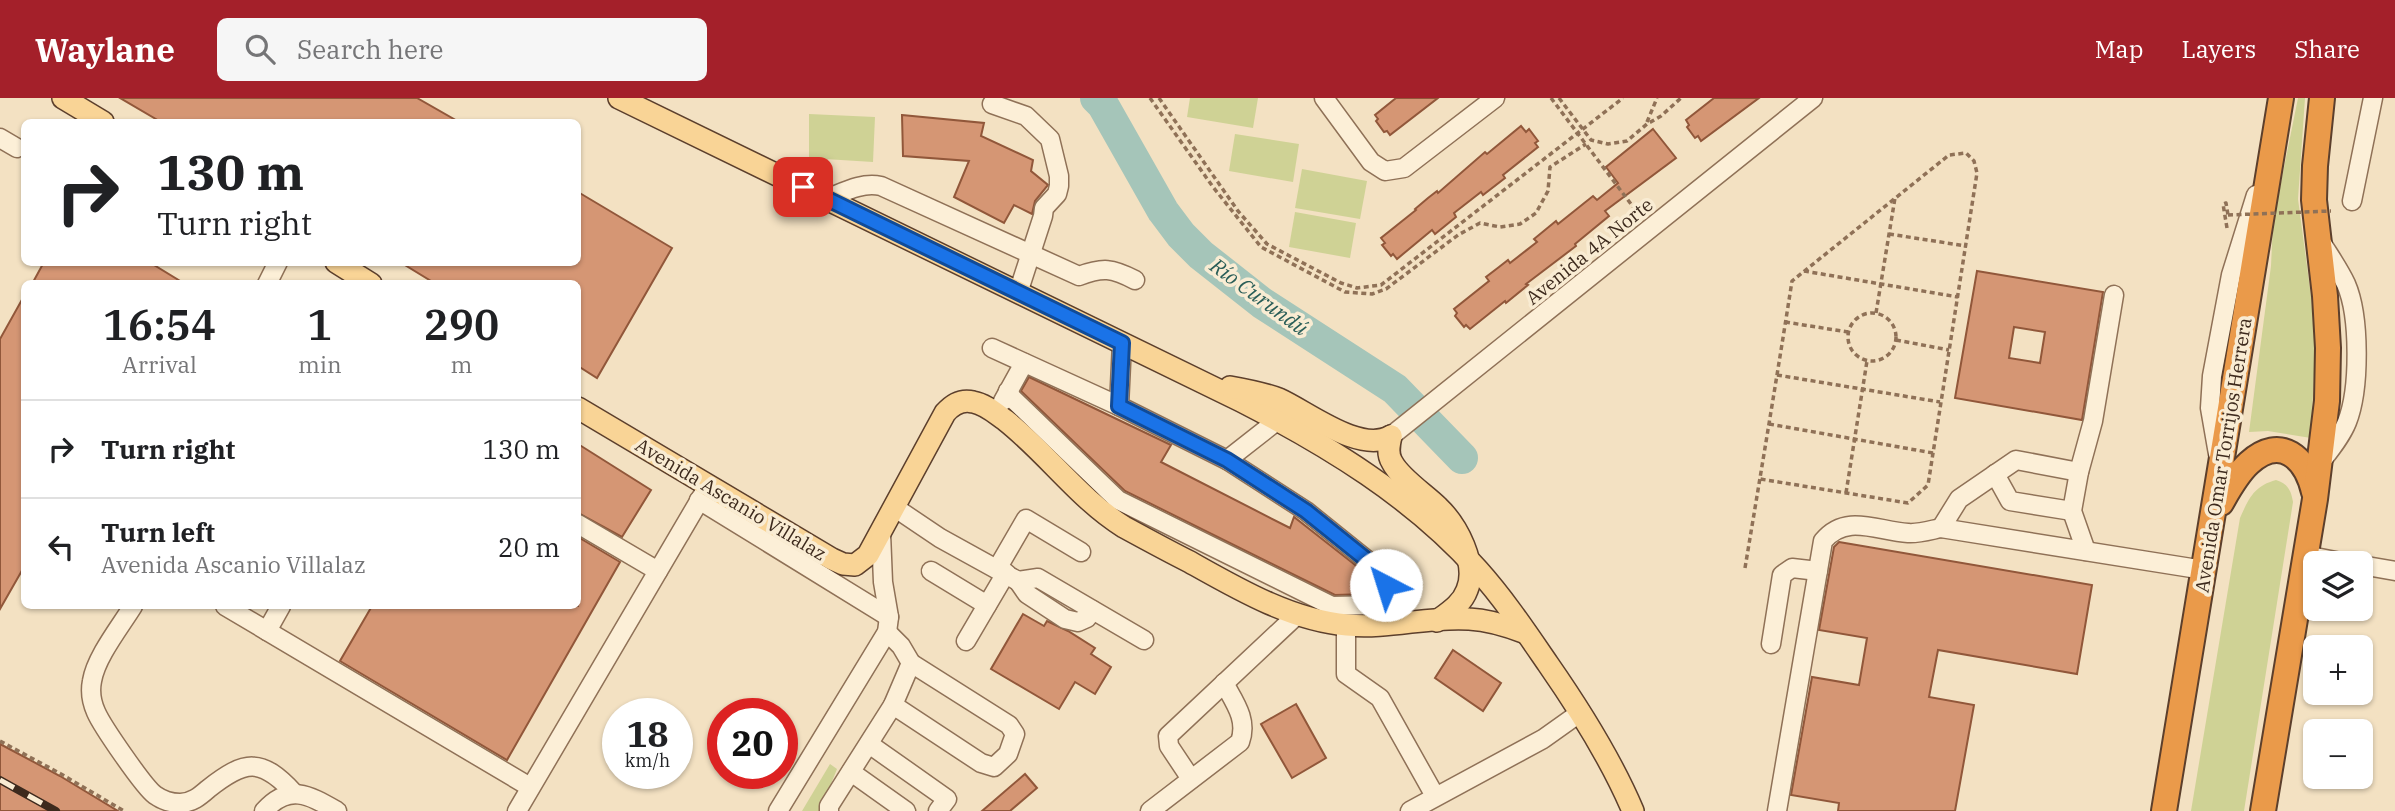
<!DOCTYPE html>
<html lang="en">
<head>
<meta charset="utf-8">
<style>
  body { margin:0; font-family:"IBM Plex Serif",serif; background:#f6f6f6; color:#202124; height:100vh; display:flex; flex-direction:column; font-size:26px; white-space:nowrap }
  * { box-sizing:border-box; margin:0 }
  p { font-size:23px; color:#757577 }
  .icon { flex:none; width:38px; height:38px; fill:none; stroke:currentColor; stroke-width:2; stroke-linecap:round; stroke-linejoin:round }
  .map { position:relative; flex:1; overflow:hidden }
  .side { position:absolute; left:21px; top:182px; width:560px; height:329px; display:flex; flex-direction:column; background:#fff; border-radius:10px; box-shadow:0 2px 5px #0004 }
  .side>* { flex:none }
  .hud { position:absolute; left:21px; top:21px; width:560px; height:147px; border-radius:10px; box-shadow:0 2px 5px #0004; background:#fff; color:#202124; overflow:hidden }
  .buttons { position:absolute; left:2303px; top:453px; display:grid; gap:14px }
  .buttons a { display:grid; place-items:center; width:70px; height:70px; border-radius:10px; background:#fff; box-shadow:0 2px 5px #0004; font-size:35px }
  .speed { position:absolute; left:602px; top:600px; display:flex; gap:14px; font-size:35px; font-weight:700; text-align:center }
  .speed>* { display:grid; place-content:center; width:91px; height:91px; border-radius:50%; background:#fff; box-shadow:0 2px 5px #0004; line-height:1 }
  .speed small { font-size:18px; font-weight:400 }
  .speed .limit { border:10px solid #d22; background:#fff; color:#111 }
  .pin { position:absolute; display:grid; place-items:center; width:60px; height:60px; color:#fff; margin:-30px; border-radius:14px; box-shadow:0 4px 10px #0006 }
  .me { position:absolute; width:77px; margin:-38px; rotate:320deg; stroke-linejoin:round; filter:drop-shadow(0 0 5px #0008) }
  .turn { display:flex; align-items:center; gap:24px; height:147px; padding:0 21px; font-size:32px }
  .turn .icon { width:91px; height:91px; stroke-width:2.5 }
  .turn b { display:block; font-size:49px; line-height:60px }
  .eta { display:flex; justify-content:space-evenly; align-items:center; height:119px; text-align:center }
  .eta b { font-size:42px; font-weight:600; line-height:49px }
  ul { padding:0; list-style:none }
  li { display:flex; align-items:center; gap:21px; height:98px; padding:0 21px; border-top:2px solid #e0e0e0 }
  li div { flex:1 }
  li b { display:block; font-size:26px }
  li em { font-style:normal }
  header { display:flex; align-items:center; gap:42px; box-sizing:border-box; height:98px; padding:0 35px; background:#a4202a; color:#fff }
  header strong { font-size:33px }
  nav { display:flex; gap:38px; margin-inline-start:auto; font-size:24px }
  .search { width:490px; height:63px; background:#f6f6f6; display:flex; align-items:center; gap:18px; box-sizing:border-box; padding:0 24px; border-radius:10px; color:#757577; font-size:26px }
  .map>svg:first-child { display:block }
</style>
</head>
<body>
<header>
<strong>Waylane</strong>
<div class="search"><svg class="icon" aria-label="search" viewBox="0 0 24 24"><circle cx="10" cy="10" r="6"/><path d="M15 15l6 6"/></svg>Search here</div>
<nav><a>Map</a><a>Layers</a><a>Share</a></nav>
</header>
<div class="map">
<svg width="2395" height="713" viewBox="0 0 2395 713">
  <rect width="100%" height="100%" fill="#f3e1c2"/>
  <g fill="#cfd295">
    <polygon points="1190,0 1258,0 1253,30 1187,19"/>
    <polygon points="2298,0 2305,0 2298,101 2311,198 2315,253 2311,340 2268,333 2249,334 2271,168 2273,124"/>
    <polygon points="809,16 875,19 873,64 809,60"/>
    <polygon points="1235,36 1299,46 1293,84 1229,73"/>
    <polygon points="1302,71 1367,83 1360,121 1295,110"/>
    <polygon points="1295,114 1356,125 1350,160 1289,149"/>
    <path d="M2276,382C2288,386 2291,392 2293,404L2244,713H2191L2240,420C2249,400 2254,388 2276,382Z"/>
    <polygon points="830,666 837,671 820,713 802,713"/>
  </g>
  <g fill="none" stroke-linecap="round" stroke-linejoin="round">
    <polyline stroke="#a5c5b9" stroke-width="32" points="1096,0 1103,7 1163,113 1181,137 1201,157 1262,205 1395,291 1462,360"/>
  </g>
  <g fill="#d59674" stroke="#91573a" stroke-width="2" fill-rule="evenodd">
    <polygon points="120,0 417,0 459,24 161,24"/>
    <polygon points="1396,0 1438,0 1390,37 1387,33 1384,34 1376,23 1378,21 1375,17"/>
    <polygon points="1714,0 1759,0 1701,43 1698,38 1695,40 1687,29 1689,27 1686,22"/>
    <polygon points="902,17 984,25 981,38 1033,62 1031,73 1048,87 1035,103 1032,116 1014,107 1004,125 954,99 969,63 903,58"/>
    <polygon points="1521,28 1526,34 1529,31 1538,43 1535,45 1538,49 1503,77 1505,80 1483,97 1481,94 1454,115 1456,119 1435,136 1432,132 1397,161 1393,156 1391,158 1382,147 1385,145 1381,140 1416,112 1415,111 1428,100 1437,93 1438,95 1485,54 1487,56"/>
    <polygon points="1653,31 1676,60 1605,113 1609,118 1575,146 1576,148 1526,186 1528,187 1506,205 1505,203 1470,231 1466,227 1464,229 1455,218 1457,215 1454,211 1489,183 1486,179 1499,169 1508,162 1510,165 1537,144 1534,141 1556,123 1558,126 1593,98 1597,102 1618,85 1606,69"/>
    <polygon points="578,94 672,150 597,280 578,268 578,186 436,186 400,164 578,164"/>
    <polygon points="44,164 149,164 185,186 32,186"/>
    <path d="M1977,173L2103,194L2082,322L1955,300ZM2014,229L2045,234L2040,265L2009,260Z"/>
    <polygon points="24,198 24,469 0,511 0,241"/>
    <polygon points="1029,279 1171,347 1161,364 1290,430 1294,419 1373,481 1367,496 1335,497 1125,393 1021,293"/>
    <polygon points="578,346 651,392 622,439 578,415"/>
    <polygon points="578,439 620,464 507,662 340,563 372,508 578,508"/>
    <polygon points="1839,444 2092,487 2077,576 1938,552 1929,599 1974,607 1955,713 1838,713 1839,705 1791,697 1812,579 1859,587 1867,540 1819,532 1834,449"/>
    <polygon points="1023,516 1044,528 1047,523 1068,533 1095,550 1091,556 1111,569 1095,596 1075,584 1059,611 991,571"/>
    <polygon points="1453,552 1501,585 1483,613 1435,580"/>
    <polygon points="1296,606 1326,660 1292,680 1261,626"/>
    <polygon points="0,646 60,678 118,713 0,713"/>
    <polygon points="1025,676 1037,690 1010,713 982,713"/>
  </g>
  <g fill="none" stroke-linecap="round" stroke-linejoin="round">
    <g stroke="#8f7157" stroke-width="21">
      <g id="minor">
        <polyline points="1324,0 1371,64 1385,73 1404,70 1495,0"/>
        <polyline points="992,6 1026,18 1050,41 1059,78 1059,88 1057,96 1044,110 1043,118 1018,195"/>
        <polyline points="0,40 17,50"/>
        <path d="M826,101C844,94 861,84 881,88L1079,178C1103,169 1112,170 1135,182"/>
        <polyline points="2352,103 2373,0"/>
        <polyline points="267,186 278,164"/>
        <polyline points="1122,245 1119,308 1227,362 1278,322"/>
        <polyline points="992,250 1119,308"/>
        <polyline points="1008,293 1012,300 1118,402 1332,508 1378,507 1386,487 1383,475 1306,413 1227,362"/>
        <polyline points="1003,303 1024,265"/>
        <polyline points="1391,338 1813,0"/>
        <polyline points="2218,356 2210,310 2212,278 2231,177 2256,97"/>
        <path d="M2320,365C2330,352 2341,339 2347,324C2360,291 2360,218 2346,186C2339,171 2329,157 2321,144"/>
        <polyline points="1995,376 2010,403 2072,413"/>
        <polyline points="699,402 889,519"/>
        <polyline points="894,409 940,440 1018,483 1038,480 1144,542"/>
        <polyline points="578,426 658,473"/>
        <polyline points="1941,430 1959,401 2016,362 2079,374"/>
        <polyline points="2086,453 2072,413 2079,374 2093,323 2114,197"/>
        <polyline points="2305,457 2351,466"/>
        <polyline points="2361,467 2395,473"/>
        <polyline points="997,471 1026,421 1081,454"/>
        <polyline points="931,473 987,507"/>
        <polyline points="1018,483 1027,496 1065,521 1078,524 1087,520 1092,512"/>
        <path d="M133,508C120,529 96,559 92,583C90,593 92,605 96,614C102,628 144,689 155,697C162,702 172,705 180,705C192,705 200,698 208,691C245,662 261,659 294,695"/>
        <polyline points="225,508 530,689"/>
        <polyline points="1346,527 1346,576 1380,600 1435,698"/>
        <polyline points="267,533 281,508"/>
        <polyline points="887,534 901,548 911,565 1009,627 1015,636 1008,656 994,669 981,665 893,607"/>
        <polyline points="966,543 1006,475"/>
        <polyline points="1771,546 1782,477 1792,470 1818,473"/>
        <polyline points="869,646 947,701 938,713"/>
        <polyline points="851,674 906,713"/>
        <polyline points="1191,681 1169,648 1168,638 1298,516"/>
        <path d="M264,713C289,685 309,697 337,713"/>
        <polyline points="517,713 708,388"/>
        <polyline points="778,713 887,534 889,519 883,484 881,435"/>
        <polyline points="829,713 829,708 893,607 911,565"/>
        <path d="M1150,713L1240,644C1248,622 1235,605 1224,585"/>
        <polyline points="1410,713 1543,641 1581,614"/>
        <path d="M1777,713L1823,443C1846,415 1877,433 1908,435C1918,436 1931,432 1941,430L2204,472"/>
      </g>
    </g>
    <g stroke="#5c3f2c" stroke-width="24">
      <g id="major">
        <polyline points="63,0 103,24"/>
        <path d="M619,0L1241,303C1327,347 1413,399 1478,472C1504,501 1526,534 1548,566C1580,612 1611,661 1633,713"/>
        <polyline points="336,164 371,186"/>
        <path d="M1230,289C1247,292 1263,295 1279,301C1308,314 1360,356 1391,338"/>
        <path d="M578,310L832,461L843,466L855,467L868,457L945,315C952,307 961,301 973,304C985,306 995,315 1005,322C1047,355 1079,401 1124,429C1146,441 1168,453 1190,464C1238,491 1291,522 1347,527C1389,531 1429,518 1469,521C1489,522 1508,528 1526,535"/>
        <path d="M1391,338C1389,347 1387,356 1392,364C1400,380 1425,396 1438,409C1457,427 1478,466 1467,492C1462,506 1449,514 1437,523"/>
      </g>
    </g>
    <g stroke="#5c3f2c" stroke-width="28">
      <g id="highway">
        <path d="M2221,405C2229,391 2237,376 2249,365C2281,336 2306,360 2314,394"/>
        <polyline points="2164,713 2281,0"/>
        <polyline points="2263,713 2315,401 2327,303 2328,250 2325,198 2314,102 2315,68 2322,0"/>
      </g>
    </g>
    <g stroke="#8f7157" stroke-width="3.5" stroke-dasharray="5 3.5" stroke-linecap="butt">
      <polyline points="1150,0 1213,89 1261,149 1345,194 1372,196 1386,191 1458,137 1480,125 1500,129 1520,126 1536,115 1548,93 1550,69 1586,46"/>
      <polyline points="1159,0 1238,113 1267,146 1341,185 1357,190 1381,187 1623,0"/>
      <polyline points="1551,0 1640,118"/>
      <polyline points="1559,0 1591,42 1608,46 1627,43 1647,26 1661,18 1681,0"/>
      <polyline points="1647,24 1657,0"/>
      <polyline points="2227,130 2223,106 2226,105 2228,117"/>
      <polyline points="1889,136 1966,148"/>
      <polyline points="1804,173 1958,199"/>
      <circle cx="1872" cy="239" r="24"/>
      <polyline points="1876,215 1895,100"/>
      <polyline points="1785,224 1848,234"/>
      <polyline points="1896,242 1949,252"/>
      <polyline points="1777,277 1940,304"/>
      <polyline points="1769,326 1933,355"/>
      <polyline points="1846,395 1867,263"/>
      <path d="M1745,470C1761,374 1777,279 1792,183L1949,57L1966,55L1974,63L1977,75L1928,387L1908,405L1760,381"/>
      <polyline points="0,643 61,676 124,713"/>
    </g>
    <use href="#minor" stroke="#fcefd7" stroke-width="18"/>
    <use href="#major" stroke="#f9d496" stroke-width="21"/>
    <use href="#highway" stroke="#ea9a4a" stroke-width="24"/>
    <g stroke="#3d2a1d" stroke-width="8">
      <polyline id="rail" points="0,682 56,713"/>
    </g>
    <use href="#rail" stroke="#f9ecd3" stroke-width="5" stroke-dasharray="16" stroke-linecap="butt"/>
    <polyline stroke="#8f7157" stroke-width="3.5" stroke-dasharray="5 3.5" stroke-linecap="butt" points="2228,117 2331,113"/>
  </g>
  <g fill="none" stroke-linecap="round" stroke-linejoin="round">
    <g stroke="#114b97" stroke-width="18">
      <polyline id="route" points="803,89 1122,245 1119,308 1227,362 1306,413 1383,475 1386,487"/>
    </g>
    <use href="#route" stroke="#1a73e8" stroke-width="12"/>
  </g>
  <g text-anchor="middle" stroke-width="7" stroke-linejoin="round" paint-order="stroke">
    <g font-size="19" fill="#3d2a1d" stroke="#f9ecd3">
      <text transform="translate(1589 153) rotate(-39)" y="7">Avenida 4A Norte</text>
      <text transform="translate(2223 357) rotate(-81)" y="7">Avenida Omar Torrijos Herrera</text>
      <text transform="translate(731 401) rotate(31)" y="7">Avenida Ascanio Villalaz</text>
    </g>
    <g font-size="21" font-style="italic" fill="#2a5e58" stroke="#f9ecd3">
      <text transform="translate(1259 199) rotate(36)" y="7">Río Curundú</text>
    </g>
  </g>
</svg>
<div class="buttons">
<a><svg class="icon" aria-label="layers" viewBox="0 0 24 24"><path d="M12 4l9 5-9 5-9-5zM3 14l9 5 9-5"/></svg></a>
<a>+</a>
<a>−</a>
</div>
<div class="speed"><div>18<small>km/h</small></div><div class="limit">20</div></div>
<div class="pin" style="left:803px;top:89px;background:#d93025"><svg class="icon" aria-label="arrive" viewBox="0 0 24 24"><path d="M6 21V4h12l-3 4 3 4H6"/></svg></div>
<svg class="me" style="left:1386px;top:487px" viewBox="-20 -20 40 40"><circle r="19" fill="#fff"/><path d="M0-13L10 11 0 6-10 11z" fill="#1a73e8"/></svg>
<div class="hud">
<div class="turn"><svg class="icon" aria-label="right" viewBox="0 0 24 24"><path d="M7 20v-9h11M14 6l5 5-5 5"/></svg><div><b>130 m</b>Turn right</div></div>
</div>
<section class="side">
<div class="eta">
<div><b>16:54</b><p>Arrival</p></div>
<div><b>1</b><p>min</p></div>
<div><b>290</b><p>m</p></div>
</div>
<ul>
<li><svg class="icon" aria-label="right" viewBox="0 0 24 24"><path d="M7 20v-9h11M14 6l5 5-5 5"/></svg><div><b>Turn right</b></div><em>130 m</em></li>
<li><svg class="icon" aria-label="left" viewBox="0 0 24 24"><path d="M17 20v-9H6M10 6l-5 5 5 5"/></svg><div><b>Turn left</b><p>Avenida Ascanio Villalaz</p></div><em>20 m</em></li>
</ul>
</section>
</div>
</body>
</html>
